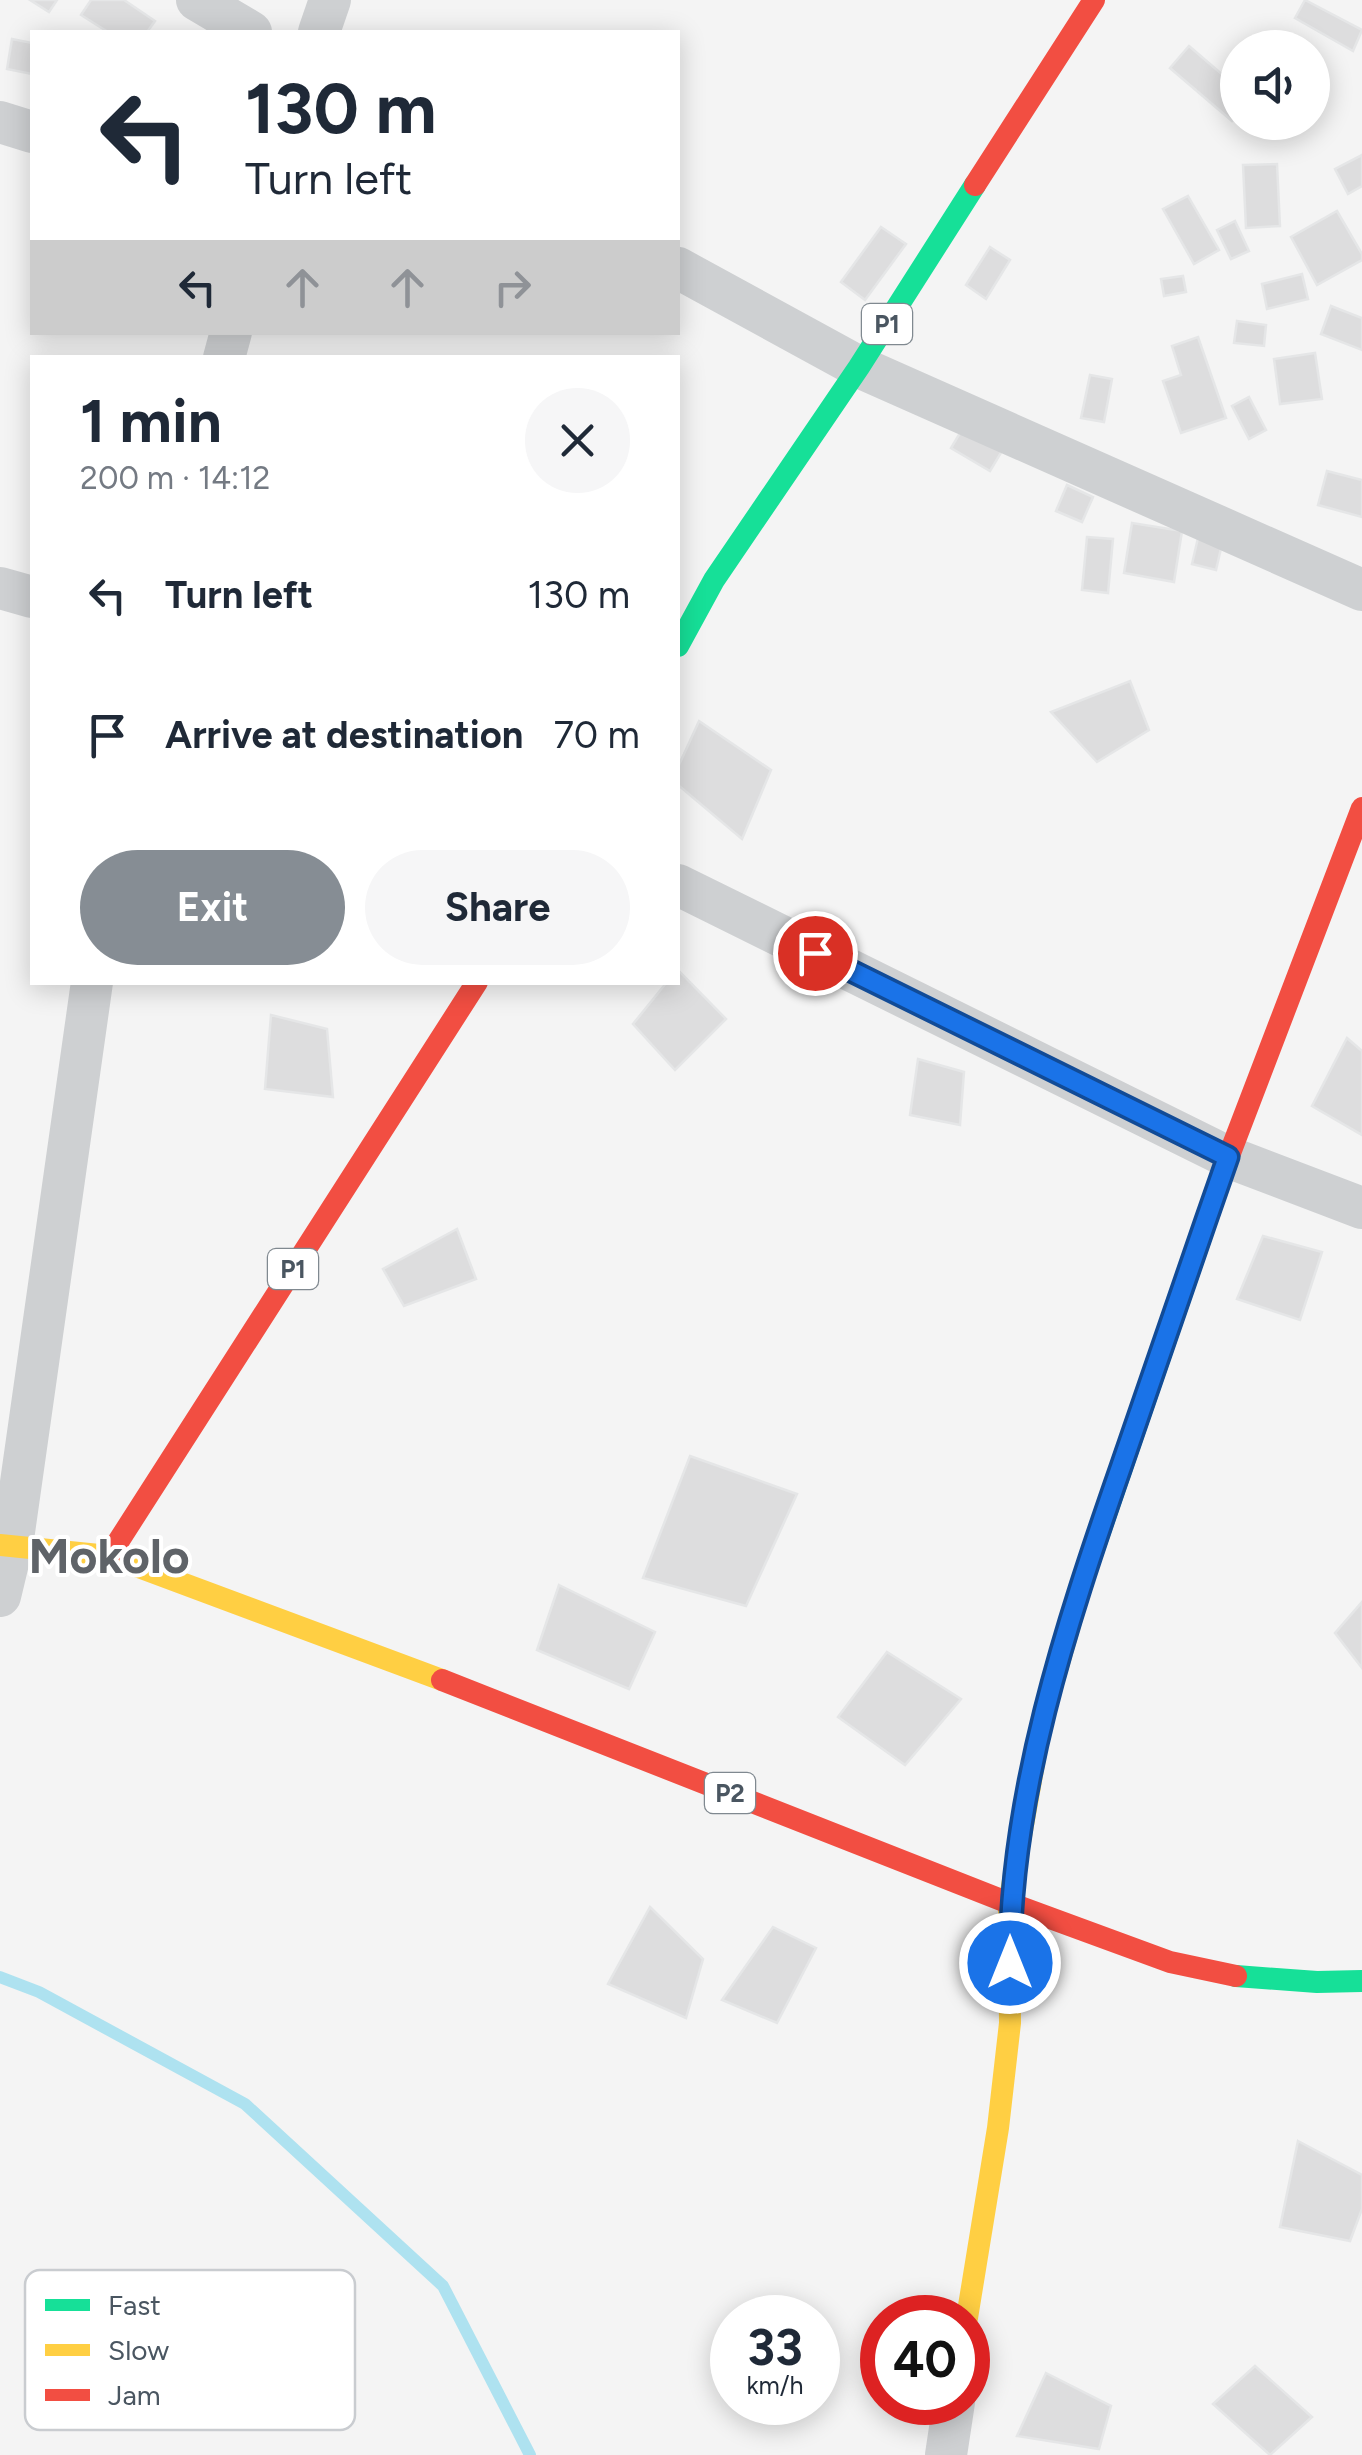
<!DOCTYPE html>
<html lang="en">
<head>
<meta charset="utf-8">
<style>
  body { margin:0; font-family:Figtree,sans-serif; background:#f6f6f7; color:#1f2937; height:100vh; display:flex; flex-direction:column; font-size:38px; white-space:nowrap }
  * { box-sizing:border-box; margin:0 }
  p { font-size:32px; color:#747a83 }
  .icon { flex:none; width:55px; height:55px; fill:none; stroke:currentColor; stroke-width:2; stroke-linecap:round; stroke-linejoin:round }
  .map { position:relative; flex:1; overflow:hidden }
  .details { position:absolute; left:30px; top:355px; width:650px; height:630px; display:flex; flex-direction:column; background:#fff; border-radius:0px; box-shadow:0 5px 25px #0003 }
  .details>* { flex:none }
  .hud { position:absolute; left:30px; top:30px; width:650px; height:305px; border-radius:0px; box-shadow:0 5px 25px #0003; background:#fff; color:#1f2937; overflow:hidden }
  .buttons { position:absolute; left:1220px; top:30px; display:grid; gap:20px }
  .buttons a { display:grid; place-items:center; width:110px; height:110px; border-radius:50%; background:#fff; box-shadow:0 5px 25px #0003; font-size:50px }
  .speed { position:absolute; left:710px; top:2295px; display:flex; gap:20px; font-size:50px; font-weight:700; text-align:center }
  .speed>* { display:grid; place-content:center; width:130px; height:130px; border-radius:50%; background:#fff; box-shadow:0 5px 25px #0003; line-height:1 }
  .speed small { font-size:25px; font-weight:400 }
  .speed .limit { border:15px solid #d22; background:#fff; color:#111 }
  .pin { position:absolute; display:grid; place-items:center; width:85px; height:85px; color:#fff; margin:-42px; border:5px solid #fff; border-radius:50%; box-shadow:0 2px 10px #0007 }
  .me { position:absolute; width:110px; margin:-55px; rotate:0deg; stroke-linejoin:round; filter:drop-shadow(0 0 8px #0008) }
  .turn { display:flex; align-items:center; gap:35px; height:210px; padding:0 50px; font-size:45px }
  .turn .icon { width:130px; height:130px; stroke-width:2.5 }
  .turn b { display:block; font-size:70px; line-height:85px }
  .lanes { display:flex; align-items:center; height:95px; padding:0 50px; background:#0003; justify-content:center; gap:50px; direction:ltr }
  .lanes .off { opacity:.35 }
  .round { display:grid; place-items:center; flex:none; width:105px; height:105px; border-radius:52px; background:#f6f6f7 }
  .headline { display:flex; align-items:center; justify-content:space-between; height:170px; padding:0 50px }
  h1 { font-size:60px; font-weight:700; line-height:75px }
  .primary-button { display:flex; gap:20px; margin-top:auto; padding:20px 50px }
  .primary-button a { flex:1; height:115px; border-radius:60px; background:#868d94; color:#fff; font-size:40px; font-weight:700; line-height:115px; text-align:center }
  .primary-button a+a { background:#f6f6f7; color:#1f2937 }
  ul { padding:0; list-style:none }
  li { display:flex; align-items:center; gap:30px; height:140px; padding:0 50px }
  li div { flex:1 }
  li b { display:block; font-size:38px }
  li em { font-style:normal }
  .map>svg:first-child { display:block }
</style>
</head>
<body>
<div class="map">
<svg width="1362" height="2455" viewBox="0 0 1362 2455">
  <rect width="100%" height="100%" fill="#f4f4f4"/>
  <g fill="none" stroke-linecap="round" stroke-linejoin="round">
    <polyline stroke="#aee2f0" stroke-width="12" points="0,1977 39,1992 245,2104 443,2286 530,2455"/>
  </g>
  <g fill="#ddddde" stroke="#e5e6e7" stroke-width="2.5">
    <polygon points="30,0 57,0 49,12"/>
    <polygon points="91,0 124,0 155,21 147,32 108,32 81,15"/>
    <polygon points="1305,0 1362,30 1353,51 1295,18"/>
    <polygon points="12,39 32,43 32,74 7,69"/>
    <polygon points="1189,46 1238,88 1238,115 1232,121 1170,68"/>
    <polygon points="1362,155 1362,186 1348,194 1335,169"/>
    <polygon points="1277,164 1280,226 1246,228 1243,165"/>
    <polygon points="1188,196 1219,250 1194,264 1163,209"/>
    <polygon points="1337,211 1362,254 1362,260 1317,285 1291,237"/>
    <polygon points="1235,221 1249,251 1231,259 1217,230"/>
    <polygon points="881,227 906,244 865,300 841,282"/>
    <polygon points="990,247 1010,260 986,299 966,285"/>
    <polygon points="1302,274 1308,299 1267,309 1262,284"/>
    <polygon points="1183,276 1186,292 1164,296 1161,279"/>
    <polygon points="1331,306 1362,318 1362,350 1321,334"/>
    <polygon points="1237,321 1266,325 1264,346 1234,343"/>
    <polygon points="1198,337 1226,418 1181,433 1163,381 1181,375 1172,346"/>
    <polygon points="1315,353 1322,399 1280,404 1274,359"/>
    <polygon points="1090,375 1112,379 1104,422 1081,418"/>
    <polygon points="1249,397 1266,430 1249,439 1232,406"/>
    <polygon points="963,428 1002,451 990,471 951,448"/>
    <polygon points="1327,471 1362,480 1362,517 1318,505"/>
    <polygon points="1067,485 1093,497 1082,522 1056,511"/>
    <polygon points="1132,523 1182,531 1174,582 1124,573"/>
    <polygon points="1087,537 1113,539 1108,593 1082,590"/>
    <polygon points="1198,538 1222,544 1216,570 1192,564"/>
    <polygon points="1130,681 1149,730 1097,762 1051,712"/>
    <polygon points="699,721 771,770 742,839 678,785 678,767"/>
    <polygon points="678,970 726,1019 675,1070 633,1024 667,982 678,982"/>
    <polygon points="271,1015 327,1029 333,1097 265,1089"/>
    <polygon points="1347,1038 1362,1051 1362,1135 1312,1106"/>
    <polygon points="918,1059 964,1072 960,1125 910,1115"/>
    <polygon points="457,1229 476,1279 404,1306 383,1269"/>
    <polygon points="1263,1236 1322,1252 1300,1320 1237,1299"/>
    <polygon points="690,1456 797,1494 746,1606 643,1578"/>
    <polygon points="559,1585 655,1632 629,1689 537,1650"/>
    <polygon points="1362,1602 1362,1668 1335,1633"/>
    <polygon points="887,1652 961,1699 905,1765 838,1717"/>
    <polygon points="650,1907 703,1959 686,2018 608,1984"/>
    <polygon points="773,1927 816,1948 777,2023 722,2000"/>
    <polygon points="1298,2141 1362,2175 1362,2209 1350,2241 1280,2227"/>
    <polygon points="1255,2366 1312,2417 1270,2455 1213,2404"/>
    <polygon points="1046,2373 1111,2406 1099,2449 1017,2436"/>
  </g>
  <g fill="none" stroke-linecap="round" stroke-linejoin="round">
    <g stroke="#ced0d2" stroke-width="42">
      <polyline points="197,0 251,32"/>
      <polyline points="319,32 330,0"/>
      <polyline points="0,122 32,132"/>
      <polyline points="678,268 859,367 1362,590"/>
      <polyline points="224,358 231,332"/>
      <polyline points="0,588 32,597"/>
      <polyline points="678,885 1228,1157 1362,1208"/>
      <polyline points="0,1596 12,1546 92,982"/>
      <polyline points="946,2455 954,2402"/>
    </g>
    <g stroke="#16e098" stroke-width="22">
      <polyline points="678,646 714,580 859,367 975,185"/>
      <polyline points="1081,1587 1230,1153"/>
      <polyline points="1236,1976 1317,1982 1362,1981"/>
    </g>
    <g stroke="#ffcf43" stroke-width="22">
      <polyline points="0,1545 109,1556 442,1680"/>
      <polyline points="967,2318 998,2128 1010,2023 1009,1903 1041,1725 1081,1587"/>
    </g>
    <g stroke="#f24e42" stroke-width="22">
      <polyline points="975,185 1094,0"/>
      <polyline points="1230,1153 1362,808"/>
      <polyline points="109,1556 477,982"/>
      <polyline points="442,1680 1009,1903 1170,1962 1236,1976"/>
    </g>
  </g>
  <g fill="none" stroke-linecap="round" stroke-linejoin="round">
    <g stroke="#114b97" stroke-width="25">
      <path id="route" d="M815,953L1228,1157C1192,1260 1157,1363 1121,1467C1066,1625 1010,1794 1010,1963"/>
    </g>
    <use href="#route" stroke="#1a73e8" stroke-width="18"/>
  </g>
  <g text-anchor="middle" stroke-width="8" stroke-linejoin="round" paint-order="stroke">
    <g fill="#fff" stroke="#808990" stroke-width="2.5">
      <rect x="862" y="304" width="50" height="40" rx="8"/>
      <rect x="268" y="1249" width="50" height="40" rx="8"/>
      <rect x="705" y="1773" width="50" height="40" rx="8"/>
    </g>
    <g font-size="25" font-weight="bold" fill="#4a5661">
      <text x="887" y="333">P1</text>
      <text x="293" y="1278">P1</text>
      <text x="730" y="1802">P2</text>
    </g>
    <g font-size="48" font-weight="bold" fill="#5f6368" stroke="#fff">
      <text x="109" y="1573">Mokolo</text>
    </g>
  </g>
  <rect x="25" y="2270" width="330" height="160" rx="15" fill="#fff" stroke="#c9ccd0" stroke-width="2.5"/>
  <rect x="45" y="2299" width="45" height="12" fill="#16e098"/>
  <rect x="45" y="2344" width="45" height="12" fill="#ffcf43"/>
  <rect x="45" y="2389" width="45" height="12" fill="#f24e42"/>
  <g font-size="28" fill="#4a5661">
    <text x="108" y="2315">Fast</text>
    <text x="108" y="2360">Slow</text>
    <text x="108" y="2405">Jam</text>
  </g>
</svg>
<div class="buttons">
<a><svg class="icon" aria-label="sound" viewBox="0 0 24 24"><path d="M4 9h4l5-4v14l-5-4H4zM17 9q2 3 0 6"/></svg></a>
</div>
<div class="speed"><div>33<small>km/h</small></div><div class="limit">40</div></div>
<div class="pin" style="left:815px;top:953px;background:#d93025"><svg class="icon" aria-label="arrive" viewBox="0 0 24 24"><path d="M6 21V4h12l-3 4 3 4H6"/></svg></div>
<svg class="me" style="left:1010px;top:1963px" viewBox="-20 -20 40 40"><circle r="17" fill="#1a73e8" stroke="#fff" stroke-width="3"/><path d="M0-11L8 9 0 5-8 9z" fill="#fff"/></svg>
<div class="hud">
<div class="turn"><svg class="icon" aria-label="left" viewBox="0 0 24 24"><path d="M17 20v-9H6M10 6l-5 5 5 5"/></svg><div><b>130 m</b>Turn left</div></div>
<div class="lanes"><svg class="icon" aria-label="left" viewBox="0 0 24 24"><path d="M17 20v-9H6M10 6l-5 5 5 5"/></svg><svg class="icon off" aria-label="ahead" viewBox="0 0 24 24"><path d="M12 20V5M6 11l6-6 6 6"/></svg><svg class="icon off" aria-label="ahead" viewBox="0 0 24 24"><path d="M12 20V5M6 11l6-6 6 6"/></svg><svg class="icon off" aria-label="right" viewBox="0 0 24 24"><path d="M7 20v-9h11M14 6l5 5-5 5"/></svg></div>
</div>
<section class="details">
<div class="headline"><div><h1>1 min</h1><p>200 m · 14:12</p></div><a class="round"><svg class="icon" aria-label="close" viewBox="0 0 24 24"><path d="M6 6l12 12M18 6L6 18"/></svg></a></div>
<ul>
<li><svg class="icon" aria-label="left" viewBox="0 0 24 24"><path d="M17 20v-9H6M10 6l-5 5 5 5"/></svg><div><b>Turn left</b></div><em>130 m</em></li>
<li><svg class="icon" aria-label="arrive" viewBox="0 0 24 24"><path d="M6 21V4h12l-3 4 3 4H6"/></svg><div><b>Arrive at destination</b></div><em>70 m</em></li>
</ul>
<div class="primary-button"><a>Exit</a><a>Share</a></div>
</section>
</div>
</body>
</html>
